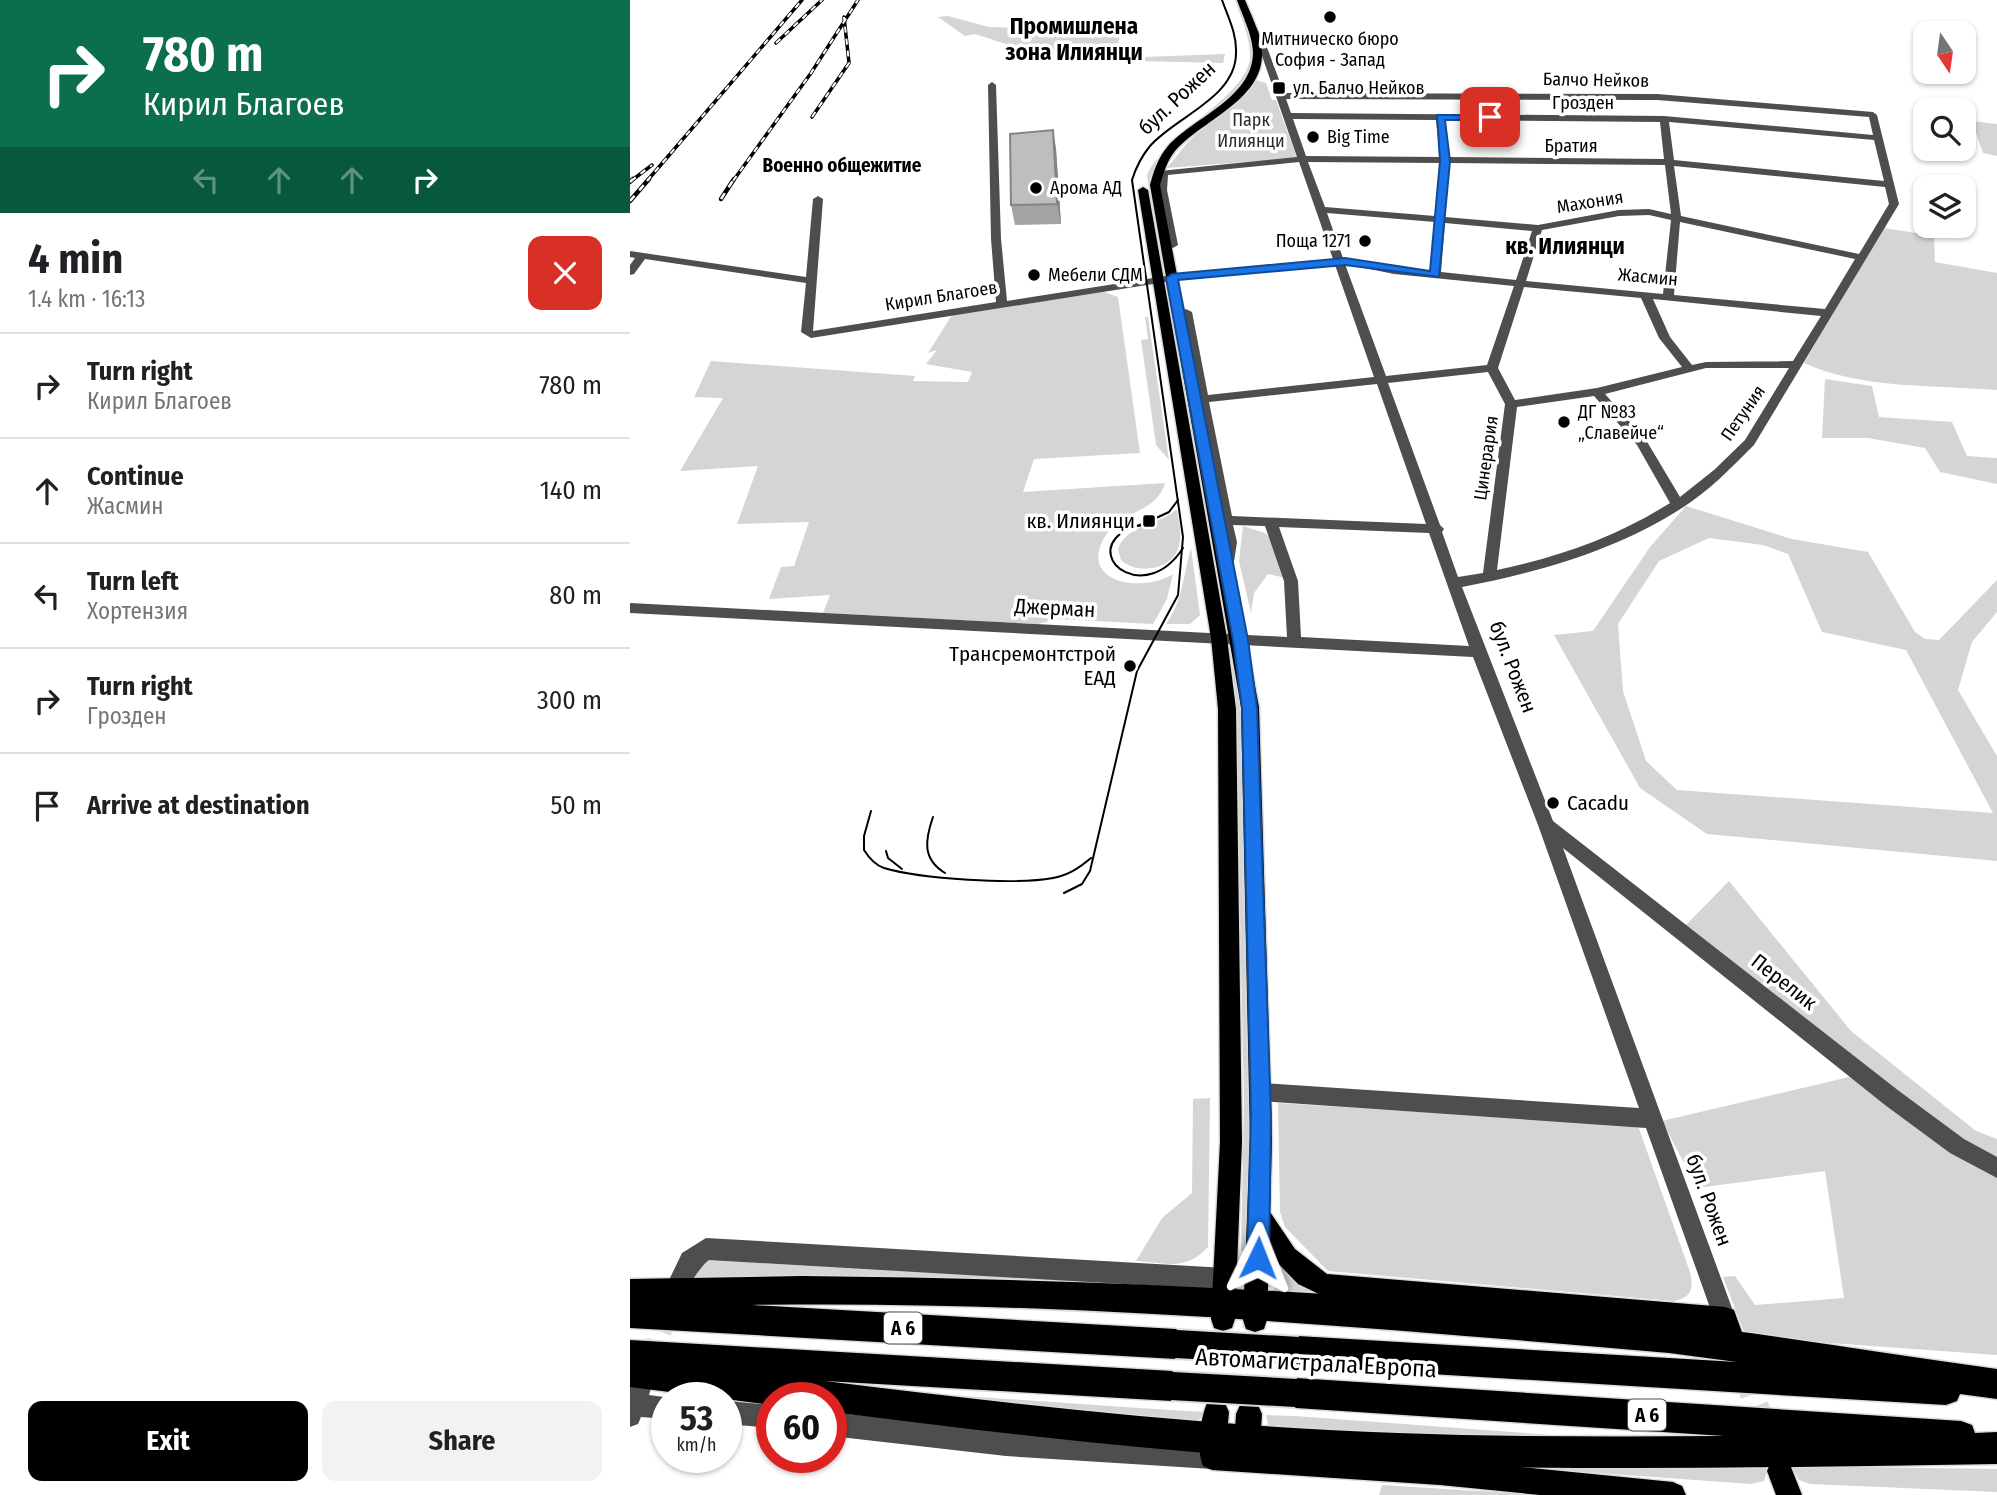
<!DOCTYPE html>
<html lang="en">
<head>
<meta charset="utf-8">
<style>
  body { margin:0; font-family:"Fira Sans Condensed",sans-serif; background:#f2f2f2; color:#202124; height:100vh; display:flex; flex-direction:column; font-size:26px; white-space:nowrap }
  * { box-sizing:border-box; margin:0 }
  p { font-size:23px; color:#757577 }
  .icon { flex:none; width:38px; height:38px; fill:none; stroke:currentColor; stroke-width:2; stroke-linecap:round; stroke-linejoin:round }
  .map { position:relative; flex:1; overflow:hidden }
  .panel { display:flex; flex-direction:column; background:#fff; width:630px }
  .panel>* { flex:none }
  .guide { background:#0b6e4f; color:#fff; overflow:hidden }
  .needle { width:46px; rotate:167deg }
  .fabs { position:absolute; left:1283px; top:21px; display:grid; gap:14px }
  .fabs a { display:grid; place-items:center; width:63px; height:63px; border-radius:14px; background:#fff; box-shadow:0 2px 5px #0004; font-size:35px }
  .speed { position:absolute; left:21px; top:1382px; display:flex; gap:14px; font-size:35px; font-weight:700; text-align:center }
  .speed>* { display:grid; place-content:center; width:91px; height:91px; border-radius:50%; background:#fff; box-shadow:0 2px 5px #0004; line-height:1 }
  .speed small { font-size:18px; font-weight:400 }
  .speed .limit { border:10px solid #d22; background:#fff; color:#111 }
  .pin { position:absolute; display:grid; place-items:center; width:60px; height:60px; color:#fff; margin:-30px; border-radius:14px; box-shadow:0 4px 10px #0006 }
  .me { position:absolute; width:77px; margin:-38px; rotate:2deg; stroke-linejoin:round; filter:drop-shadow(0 0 5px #0008) }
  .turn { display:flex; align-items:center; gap:24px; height:147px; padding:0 28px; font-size:32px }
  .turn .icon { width:91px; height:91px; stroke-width:2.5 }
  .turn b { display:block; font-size:49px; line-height:60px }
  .lanes { display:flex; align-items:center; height:66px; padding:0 28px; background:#0003; justify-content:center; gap:35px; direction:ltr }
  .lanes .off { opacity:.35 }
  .round { display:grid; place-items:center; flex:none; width:74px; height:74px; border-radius:14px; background:#f2f2f2 }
  .summary { display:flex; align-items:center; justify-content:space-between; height:119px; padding:0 28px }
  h1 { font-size:42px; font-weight:700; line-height:52px }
  .button { display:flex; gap:14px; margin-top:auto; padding:14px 28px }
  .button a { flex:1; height:80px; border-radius:14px; background:#000; color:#fff; font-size:28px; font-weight:700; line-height:80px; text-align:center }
  .button a+a { background:#f2f2f2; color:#202124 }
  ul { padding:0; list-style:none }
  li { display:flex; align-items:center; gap:21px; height:105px; padding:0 28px; border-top:2px solid #e0e0e0 }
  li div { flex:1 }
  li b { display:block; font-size:26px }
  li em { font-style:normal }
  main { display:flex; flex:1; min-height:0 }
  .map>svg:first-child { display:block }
</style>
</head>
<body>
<main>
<section class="panel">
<div class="guide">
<div class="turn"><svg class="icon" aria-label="right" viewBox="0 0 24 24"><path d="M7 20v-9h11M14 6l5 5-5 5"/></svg><div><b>780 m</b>Кирил Благоев</div></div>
<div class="lanes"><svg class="icon off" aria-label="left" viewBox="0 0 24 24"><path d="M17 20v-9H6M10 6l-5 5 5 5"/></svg><svg class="icon off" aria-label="ahead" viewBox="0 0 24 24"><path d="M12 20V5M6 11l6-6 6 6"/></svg><svg class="icon off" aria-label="ahead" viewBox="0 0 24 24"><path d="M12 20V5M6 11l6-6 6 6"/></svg><svg class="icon" aria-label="right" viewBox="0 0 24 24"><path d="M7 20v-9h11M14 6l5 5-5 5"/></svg></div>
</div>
<div class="summary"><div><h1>4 min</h1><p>1.4 km · 16:13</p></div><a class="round" style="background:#d93025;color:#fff"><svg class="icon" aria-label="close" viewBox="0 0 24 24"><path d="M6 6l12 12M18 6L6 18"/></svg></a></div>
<ul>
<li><svg class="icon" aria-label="right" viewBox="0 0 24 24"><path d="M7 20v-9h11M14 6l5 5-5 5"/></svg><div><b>Turn right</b><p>Кирил Благоев</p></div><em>780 m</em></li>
<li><svg class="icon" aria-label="ahead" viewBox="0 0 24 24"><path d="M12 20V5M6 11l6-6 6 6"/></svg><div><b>Continue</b><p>Жасмин</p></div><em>140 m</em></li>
<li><svg class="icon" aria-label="left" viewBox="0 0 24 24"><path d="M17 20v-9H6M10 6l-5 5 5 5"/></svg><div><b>Turn left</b><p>Хортензия</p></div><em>80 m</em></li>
<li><svg class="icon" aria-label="right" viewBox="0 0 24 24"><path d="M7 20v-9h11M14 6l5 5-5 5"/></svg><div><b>Turn right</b><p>Грозден</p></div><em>300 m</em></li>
<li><svg class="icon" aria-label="arrive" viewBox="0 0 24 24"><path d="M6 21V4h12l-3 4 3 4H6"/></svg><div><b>Arrive at destination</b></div><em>50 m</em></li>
</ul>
<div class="button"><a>Exit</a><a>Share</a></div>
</section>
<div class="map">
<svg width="1367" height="1495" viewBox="0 0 1367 1495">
  <rect width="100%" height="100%" fill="#fff"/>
  <g fill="#d5d5d5" fill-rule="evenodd">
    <path d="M605,0H608C614,16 623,35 623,52C624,99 541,131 521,175L535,269H531L517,175C537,132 616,97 620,58C621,39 611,18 605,0Z"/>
    <polygon points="318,16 359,27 491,31 485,58 595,54 593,63 422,59 345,34 335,36 308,17"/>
    <polygon points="626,80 636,83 642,100 646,100 667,158 537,168 557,143"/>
    <polygon points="1342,121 1367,124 1367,156 1353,153"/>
    <path d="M1254,228L1304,236L1305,262L1367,273V390C1304,385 1231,389 1174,363Z"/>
    <polygon points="538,289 597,616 591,617 534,290"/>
    <path d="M474,292L488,297L510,453L404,459L393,492L535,483C527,512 492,511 476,535C446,582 511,594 543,574L537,599L523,624L427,619L408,624L193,613L200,595L139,599L151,567L164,566L179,522L107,524L128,466L50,471L93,398L64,397L81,361L285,376L283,381L338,382L342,372L296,364L307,350L298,353L322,315Z"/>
    <polygon points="515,317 518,317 539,460 526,445 511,340 518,339"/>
    <polygon points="1195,379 1242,386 1249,417 1322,422 1337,456 1367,458 1367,484 1310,472 1295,448 1238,438 1192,438"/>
    <path d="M1056,506L1162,539L1238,552L1285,632L1295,639L1309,640L1367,580V612L1342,642L1328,690L1367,756V861L1077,834L1010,788L924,635L963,631L1020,547ZM1079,538L1133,545L1158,554L1192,632L1276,650L1363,813L1047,790L1016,761L993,691L988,624L1029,561Z"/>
    <path d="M547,509C549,522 553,536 548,549C541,570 506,575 491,560L488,549C497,524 530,525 547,509Z"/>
    <polygon points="613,526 635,533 640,538 656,578 638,574 624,593 621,613 609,561"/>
    <path d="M561,548L570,615L560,624H536C553,601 553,575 561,548Z"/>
    <polygon points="601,667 606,667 612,721 621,1133 619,1251 611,1251 614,1104 606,729"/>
    <polygon points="1099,881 1221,1031 1346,1131 1367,1139 1367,1355 1116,1337 1093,1277 1105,1276 1125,1305 1214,1298 1195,1171 1067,1188 1032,1121 1232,1074 1051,930"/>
    <path d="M580,1098L578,1247C557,1271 535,1263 506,1261L532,1218L562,1193L563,1099Z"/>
    <path d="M648,1103L1008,1126L1060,1272C1064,1289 1061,1298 1044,1301L698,1271L655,1227L650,1212Z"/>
    <polygon points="90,1255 544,1286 57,1278 74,1260"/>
    <polygon points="651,1258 702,1295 654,1296 645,1290 641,1267"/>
    <polygon points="230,1389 539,1410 577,1412 563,1425"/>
    <polygon points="636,1415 665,1416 1016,1442 647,1430 638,1424"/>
    <polygon points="1135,1465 1137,1471 1134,1481 1121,1484 868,1466"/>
    <polygon points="1161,1466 1367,1469 1367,1492 1180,1484 1169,1480"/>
    <polygon points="752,1485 913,1495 749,1495"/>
  </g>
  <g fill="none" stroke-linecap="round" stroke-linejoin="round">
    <polyline stroke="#d9d9d9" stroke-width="21" stroke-dasharray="21 10" stroke-linecap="butt" points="20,1361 39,1310"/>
    <g stroke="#d9d9d9" stroke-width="24" stroke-dasharray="24 12" stroke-linecap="butt">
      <polyline points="1114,1372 1135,1428"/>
      <polyline points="587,1399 592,1336"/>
      <polyline points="620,1400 625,1320"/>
    </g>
    <g stroke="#dbdbdb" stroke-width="3">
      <g id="major">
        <path d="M607,0H615C622,17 631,34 632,52C634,100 572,120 545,151C537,161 534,172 530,185L629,707L642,1140L640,1212L665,1249L697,1274L1095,1307L1104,1310L1113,1335L1110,1344L1101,1347L1092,1344L1087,1331L697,1298L668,1284L639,1254L637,1320L634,1329L625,1332L616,1329L613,1320L620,1140L611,707L520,185C524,170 528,158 538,146C564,117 623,98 623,52C622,34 613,17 607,0Z"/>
        <polygon points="513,187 518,190 597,638 606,709 612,1142 605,1319 602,1328 593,1331 584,1328 581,1319 590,1142 588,709 581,638 508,190"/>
        <path d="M586,1399L595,1403L599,1412L596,1445H604L606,1414L610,1405L619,1401L628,1405L632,1414L630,1447L810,1459L1043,1482L1052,1486L1056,1495H910L810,1485L582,1470L573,1466C566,1449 570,1420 577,1403Z"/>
        <polygon points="1150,1458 1159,1462 1172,1495 1146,1495 1137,1471 1141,1462"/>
      </g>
    </g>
    <g stroke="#dbdbdb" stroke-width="3">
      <g id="highway">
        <path d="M172,1276C461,1279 751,1292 1039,1323C1148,1335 1258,1354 1367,1369V1399L1330,1394L1327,1401L1316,1405L668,1366L657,1362L653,1351L657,1340L668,1336L1107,1362L1039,1353C734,1327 429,1300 122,1305L546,1329L556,1334L561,1344L556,1354L546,1359L0,1328V1279Z"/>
        <path d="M0,1340L542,1371L553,1375L557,1386L553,1397L542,1401L195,1381C341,1399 486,1416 633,1426C786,1437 940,1437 1094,1436L666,1408L655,1404L651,1393L655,1382L666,1378L1331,1421L1342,1425L1345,1433L1367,1432V1464C1154,1467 940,1472 727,1463C551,1455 376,1434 201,1412V1398H142V1405L0,1387Z"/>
      </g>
    </g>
    <g fill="#4e4e4e" fill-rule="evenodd">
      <path d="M619,19L623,21L638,50L654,93L1027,94L1243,112L1247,115L1269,204L1124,445C1102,467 1079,491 1052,508C985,551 909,572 832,587L923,821L1269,1091L1334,1139L1367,1157V1178L1320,1153L1255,1105L933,848L1106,1319L1103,1327L1095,1330L1087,1327L1084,1319L1016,1128L631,1101L624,1099L621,1092L624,1085L631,1083L1009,1108L908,825L843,657L0,613V603L657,637L654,581L635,526L603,525L607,542L603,568L596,573L589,568L593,542L550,312L556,309L562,312L578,395L744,377L705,265L542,281L181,338L171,332L176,283L15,259L4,274L0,275V265L5,258L0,257V251L176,277L183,199L188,196L193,199L183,331L366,302L361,239L358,85L362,82L366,85L371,239L377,301L542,275L703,259L669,162L538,175L537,190L548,245L543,248L538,245L527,190L530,171L667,157L630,50L615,21ZM656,99L1027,100L1239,117L1243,135L1034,116L661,113ZM663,119L806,120L810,157L676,156ZM815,120L1030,122L1034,159L819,157ZM1039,122L1244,140L1254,181L1044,160ZM678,162L810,163L805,216L695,207ZM820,163L1035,165L1041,214L1019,209L989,210L908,225L815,217ZM1044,166L1255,187L1259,204L1229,254L1051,216ZM697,213L805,222L800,271L764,268L713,258ZM1019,215L1041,220L1033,294L896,281L912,230L989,216ZM1050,222L1225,259L1195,309L1044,295ZM815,223L902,231L886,280L811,272ZM715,264L764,274L884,286L857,365L756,376ZM894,287L1011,298L1029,338L1052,367L967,388L885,400L868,368ZM1023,299L1191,316L1163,361L1076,362L1062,365L1040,337ZM1076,368H1159L1115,440L1084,470L1050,497L1016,440L975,394ZM858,372L875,404L853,573L828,577L812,532L814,529L810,525L758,383ZM747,384L796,524L602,516L579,402ZM964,396L1007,445L1040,503C986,537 929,557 867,570L887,407ZM649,527L799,533L839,646L671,637L668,581Z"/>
      <path d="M76,1238L596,1268L604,1271L607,1279L604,1287L596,1290L79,1260C68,1268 63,1284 51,1289L43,1286L40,1278L52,1253Z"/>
      <polygon points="10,1377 18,1380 21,1388 19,1395 41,1398 37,1398 37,1419 11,1417 8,1424 0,1427 0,1385 2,1380"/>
      <polygon points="96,1401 142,1405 142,1428 96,1424"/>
      <polygon points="201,1412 376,1432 582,1445 590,1449 594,1457 590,1465 582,1469 376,1456 201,1436"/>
    </g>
    <use href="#major" fill="#000" fill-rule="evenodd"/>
    <use href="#highway" fill="#000" fill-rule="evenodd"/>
    <g stroke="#000" stroke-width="2">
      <path d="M515,523C507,526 496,529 490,534C457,561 517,604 553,548"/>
      <polyline points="509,526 539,512 548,500"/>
      <path d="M241,811L234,836V850C239,858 245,865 254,868C291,879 385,885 423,878C439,875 449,868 461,858"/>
      <path d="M303,817C295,840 292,859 315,873"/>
      <polyline points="256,851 258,858 272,869"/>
      <path d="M434,893L452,884L460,871L507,671L548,595L553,537L502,180C506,167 511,157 520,146C545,117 606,98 606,53C607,34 598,17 592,0"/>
    </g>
    <g stroke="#000" stroke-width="3.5">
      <g id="rail-far1">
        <polyline points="146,43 192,0"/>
        <polyline points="182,117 219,63 214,17"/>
        <polyline points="1,181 22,165"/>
        <polyline points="17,181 172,0"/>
        <polyline points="103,181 181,73 228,0"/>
      </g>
    </g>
    <g stroke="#000" stroke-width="4.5">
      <g id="rail">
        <polyline points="0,182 3,179"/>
        <polyline points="91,199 104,179"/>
        <polyline points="0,201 19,179"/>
      </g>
    </g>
    <use href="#rail-far1" stroke="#fff" stroke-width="2" stroke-dasharray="6" stroke-linecap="butt"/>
    <use href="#rail" stroke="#fff" stroke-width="2.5" stroke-dasharray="7" stroke-linecap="butt"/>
    <g stroke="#dbdbdb" stroke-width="32" stroke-linecap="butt">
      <g id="highway-bridge">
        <polyline points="546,1344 668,1351"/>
        <polyline points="542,1386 666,1393"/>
      </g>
    </g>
    <use href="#highway-bridge" stroke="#000" stroke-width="28"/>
  </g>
  <polygon fill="#a3a3a3" points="423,130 426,149 431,224 385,225 381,205"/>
  <polygon fill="#858585" points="423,130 426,149 431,224 427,204"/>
  <polygon fill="#bebebe" stroke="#858585" stroke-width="2" points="423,130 427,204 381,205 380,134"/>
  <polygon fill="#1a73e8" stroke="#114b97" stroke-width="2" points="807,115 860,115 864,117 860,120 815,120 820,161 809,277 715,265 548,280 618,640 627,708 641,1116 639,1258 636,1266 628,1269 621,1266 617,1258 621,1116 612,708 603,640 536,278 542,274 715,258 800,271 810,161"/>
  <g fill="#000" stroke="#fff" stroke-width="2.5">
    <circle cx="700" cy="17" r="7"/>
    <rect x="642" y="81" width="14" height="14" rx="3.5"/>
    <circle cx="683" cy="137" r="7"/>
    <circle cx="406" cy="188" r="7"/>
    <circle cx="735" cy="241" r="7"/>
    <circle cx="404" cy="275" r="7"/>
    <circle cx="934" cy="422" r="7"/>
    <rect x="512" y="514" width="14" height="14" rx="3.5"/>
    <circle cx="500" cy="666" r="7"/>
    <circle cx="923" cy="803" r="7"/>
  </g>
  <g text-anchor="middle" stroke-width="7" stroke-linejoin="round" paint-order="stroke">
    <g font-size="18" fill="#000" stroke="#fff" text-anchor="start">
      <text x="700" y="45" text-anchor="middle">Митническо бюро<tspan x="700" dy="21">София - Запад</tspan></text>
      <text x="663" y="94">ул. Балчо Нейков</text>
      <text x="697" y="143">Big Time</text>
      <text x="420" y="194">Арома АД</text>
      <text x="721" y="247" text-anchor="end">Поща 1271</text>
      <text x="418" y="281">Мебели СДМ</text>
      <text x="948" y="418">ДГ №83<tspan x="948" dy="21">„Славейче“</tspan></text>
    </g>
    <g font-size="18" fill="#000" stroke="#fff">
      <text transform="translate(966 80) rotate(1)" y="6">Балчо Нейков</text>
      <text x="953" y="109">Грозден</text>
      <text x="941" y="152">Братия</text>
      <text transform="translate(960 202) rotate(-9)" y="6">Махония</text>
      <text transform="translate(1018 277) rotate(5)" y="6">Жасмин</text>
      <text transform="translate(311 296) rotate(-9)" y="6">Кирил Благоев</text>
      <text transform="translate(1113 413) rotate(-55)" y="6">Петуния</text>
      <text transform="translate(856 458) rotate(-82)" y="6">Цинерария</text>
    </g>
    <g font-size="18" fill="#2c2c2c" stroke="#fff">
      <text x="621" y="126">Парк<tspan x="621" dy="21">Илиянци</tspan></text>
    </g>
    <g font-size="19" font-weight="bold" fill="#000" stroke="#fff">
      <text x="212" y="172">Военно общежитие</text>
    </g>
    <g fill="#fff" stroke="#4c4c4c" stroke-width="2">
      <rect x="254" y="1312.5" width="38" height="31" rx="5"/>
      <rect x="998" y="1399.5" width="38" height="31" rx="5"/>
    </g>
    <g font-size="19" font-weight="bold" fill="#000">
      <text x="273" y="1335">A 6</text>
      <text x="1017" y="1422">A 6</text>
    </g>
    <g font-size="21" fill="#000" stroke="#fff">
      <text transform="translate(547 98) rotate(-43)" y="7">бул. Рожен</text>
      <text transform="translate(425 608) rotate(3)" y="7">Джерман</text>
      <text transform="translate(883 667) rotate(69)" y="7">бул. Рожен</text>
      <text transform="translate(1154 982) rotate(38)" y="7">Перелик</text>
      <text transform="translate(1079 1200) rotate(70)" y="7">бул. Рожен</text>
    </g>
    <g font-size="21" fill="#000" stroke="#fff" text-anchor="end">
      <text x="505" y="528">кв. Илиянци</text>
      <text x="486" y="661">Трансремонтстрой<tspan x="486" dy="24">ЕАД</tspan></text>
      <text x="937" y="810" text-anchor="start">Cacadu</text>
    </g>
    <g font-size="23" font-weight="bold" fill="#000" stroke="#fff">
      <text x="444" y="34">Промишлена<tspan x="444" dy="26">зона Илиянци</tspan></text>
      <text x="935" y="254">кв. Илиянци</text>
    </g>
    <g font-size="24" fill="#000" stroke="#fff">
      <text transform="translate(686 1363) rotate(3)" y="8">Автомагистрала Европа</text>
    </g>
  </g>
</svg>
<div class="fabs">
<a><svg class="needle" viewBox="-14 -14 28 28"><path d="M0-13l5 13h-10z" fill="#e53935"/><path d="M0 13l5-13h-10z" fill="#757577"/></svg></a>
<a><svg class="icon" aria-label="search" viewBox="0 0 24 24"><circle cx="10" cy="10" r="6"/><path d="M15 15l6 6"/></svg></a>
<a><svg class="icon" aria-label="layers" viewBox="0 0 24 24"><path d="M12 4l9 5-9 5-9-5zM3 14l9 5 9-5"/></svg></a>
</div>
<div class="speed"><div>53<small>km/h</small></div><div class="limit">60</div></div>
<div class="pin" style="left:860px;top:117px;background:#d93025"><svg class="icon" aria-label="arrive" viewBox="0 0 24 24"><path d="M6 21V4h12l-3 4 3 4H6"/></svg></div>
<svg class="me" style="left:628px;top:1258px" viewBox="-20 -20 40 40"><path d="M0-17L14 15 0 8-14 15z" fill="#1a73e8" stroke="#fff" stroke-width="4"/></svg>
</div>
</main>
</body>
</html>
